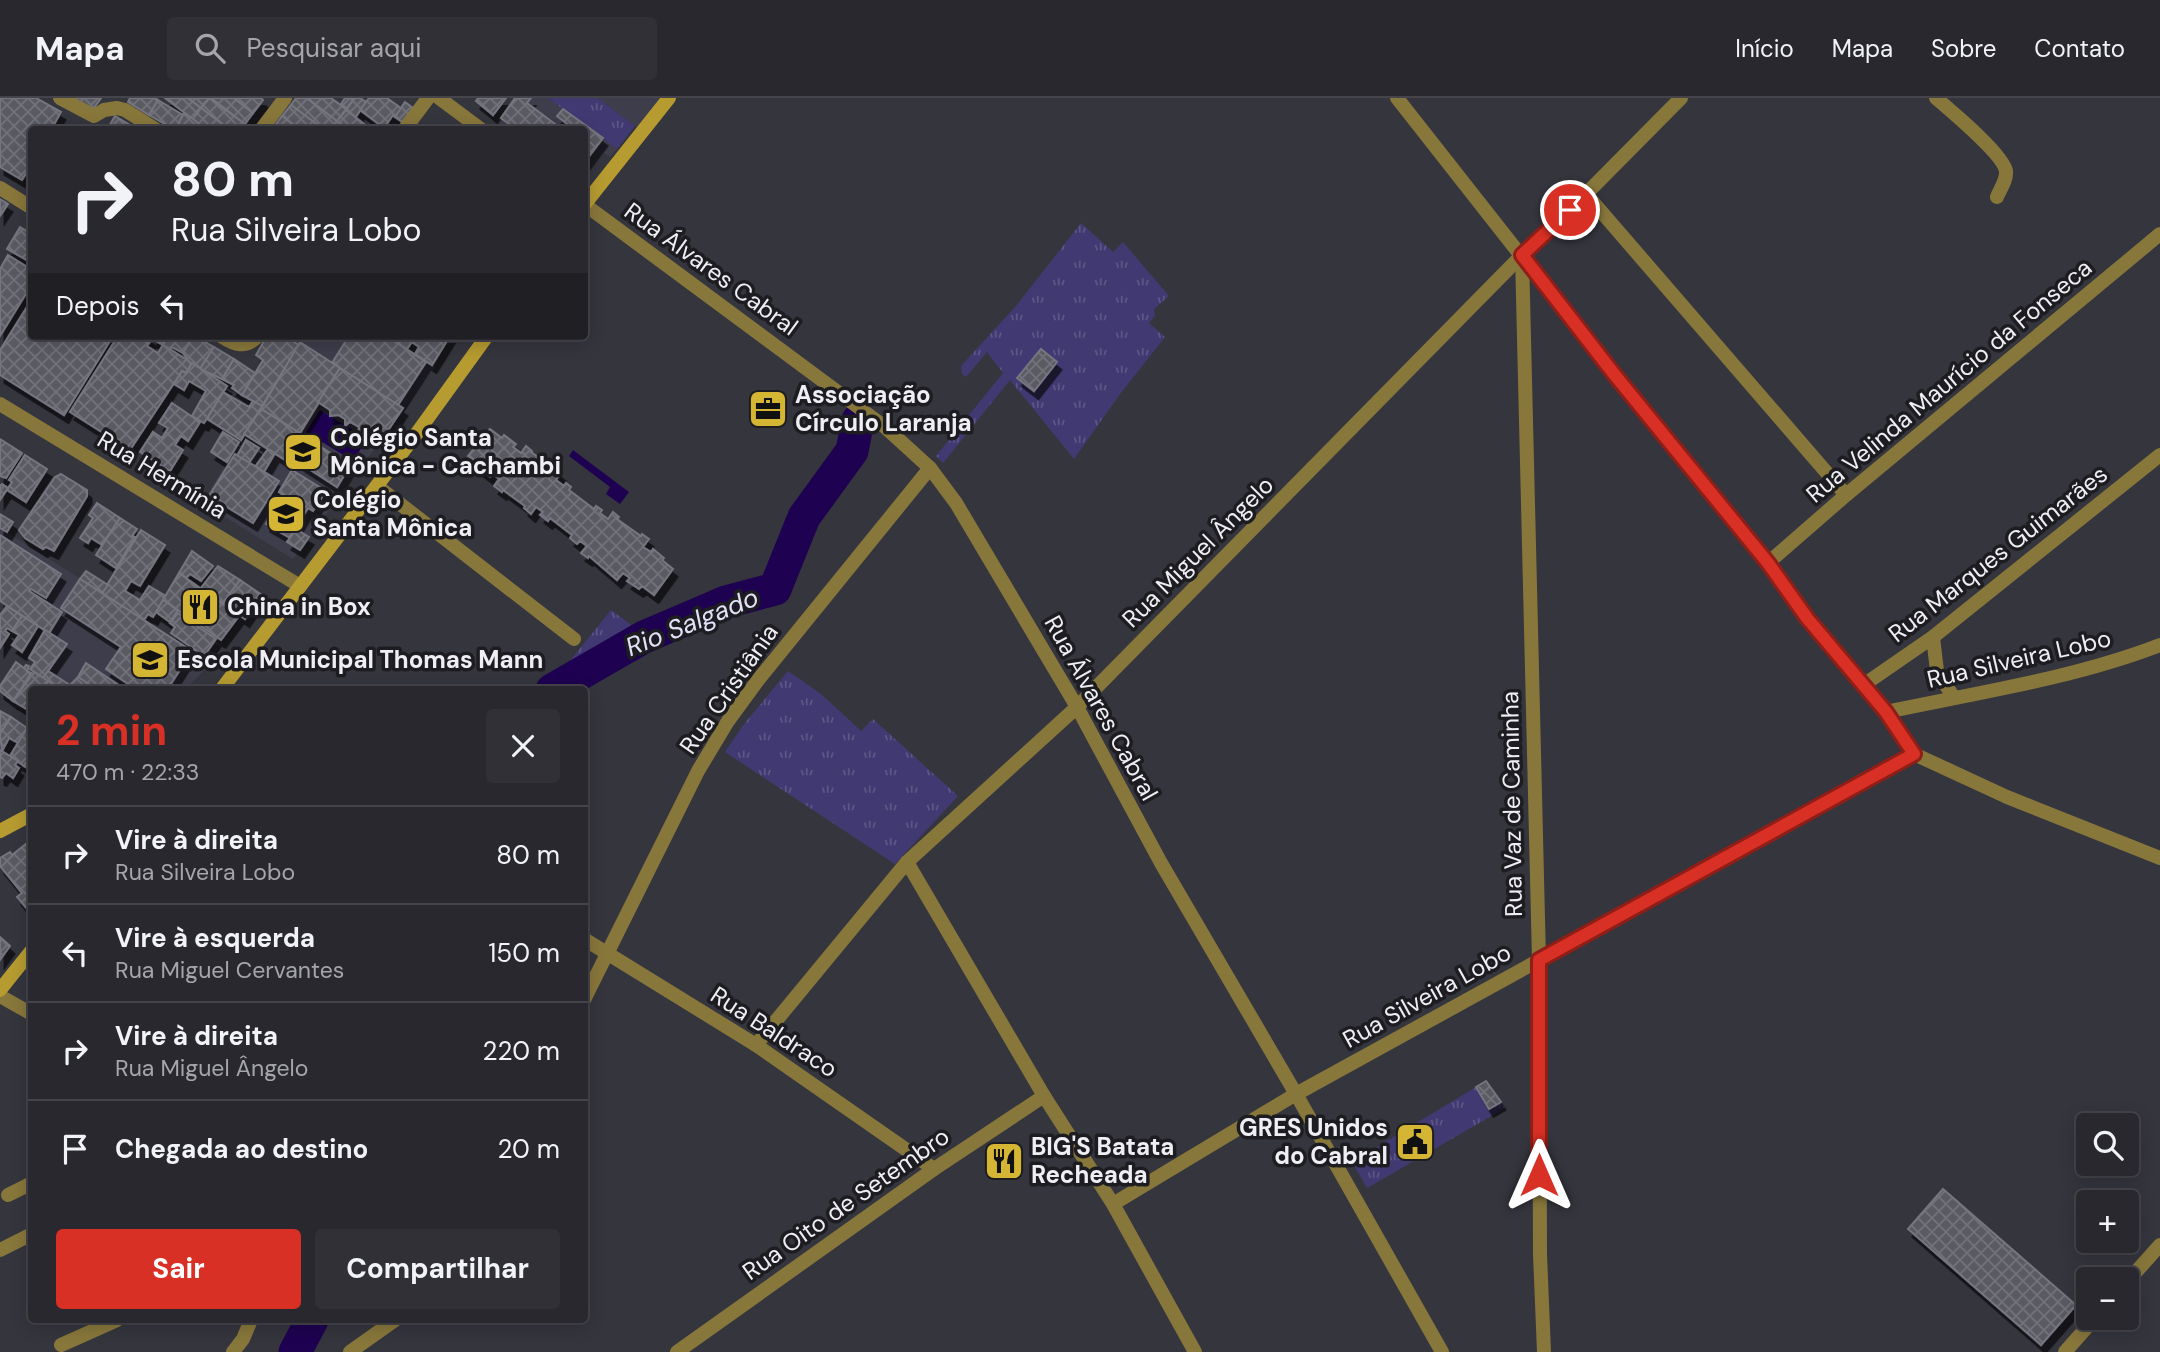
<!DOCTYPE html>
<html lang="pt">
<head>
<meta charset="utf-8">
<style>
  body { margin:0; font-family:"DM Sans",sans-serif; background:#303036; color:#f1f3f6; height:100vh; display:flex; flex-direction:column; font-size:26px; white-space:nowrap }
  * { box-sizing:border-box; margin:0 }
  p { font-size:23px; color:#a5a6aa }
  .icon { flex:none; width:38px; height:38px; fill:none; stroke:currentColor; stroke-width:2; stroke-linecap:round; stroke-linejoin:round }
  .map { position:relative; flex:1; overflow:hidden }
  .panel { position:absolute; left:28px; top:588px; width:560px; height:637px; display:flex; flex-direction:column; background:#28282e; border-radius:7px; box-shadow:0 4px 18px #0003,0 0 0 2px #44444a }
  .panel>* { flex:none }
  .guide { position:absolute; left:28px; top:28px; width:560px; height:214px; border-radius:7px; box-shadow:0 4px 18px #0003,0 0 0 2px #44444a; background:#28282e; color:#f1f3f6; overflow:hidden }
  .controls { position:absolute; left:2076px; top:1015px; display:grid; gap:14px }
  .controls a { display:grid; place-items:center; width:63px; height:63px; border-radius:7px; background:#28282e; box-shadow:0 4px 18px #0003,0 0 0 2px #44444a; font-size:35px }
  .pin { position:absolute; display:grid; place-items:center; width:60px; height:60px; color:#fff; margin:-30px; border:4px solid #fff; border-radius:50%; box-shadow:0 2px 7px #0007 }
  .me { position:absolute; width:77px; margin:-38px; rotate:0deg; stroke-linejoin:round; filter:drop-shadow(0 0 5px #0008) }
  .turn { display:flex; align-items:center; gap:24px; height:147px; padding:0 28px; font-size:32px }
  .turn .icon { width:91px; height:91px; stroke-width:2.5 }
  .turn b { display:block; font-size:49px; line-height:60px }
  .then { display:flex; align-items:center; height:66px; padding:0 28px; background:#0003; gap:14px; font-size:26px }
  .round { display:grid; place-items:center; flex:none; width:74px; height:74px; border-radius:7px; background:#303036 }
  .overview { display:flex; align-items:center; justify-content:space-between; height:119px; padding:0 28px }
  h1 { font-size:42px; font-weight:700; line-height:52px; color:#d93025 }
  .cta { display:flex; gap:14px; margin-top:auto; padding:14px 28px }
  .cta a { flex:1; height:80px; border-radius:7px; background:#d93025; color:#fff; font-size:28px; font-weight:700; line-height:80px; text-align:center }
  .cta a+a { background:#303036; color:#f1f3f6 }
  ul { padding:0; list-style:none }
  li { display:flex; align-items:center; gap:21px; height:98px; padding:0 28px; border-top:2px solid #44444a }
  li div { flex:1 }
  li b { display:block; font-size:26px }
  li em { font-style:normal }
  header { display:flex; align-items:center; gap:42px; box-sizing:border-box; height:98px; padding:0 35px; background:#28282e; border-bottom:2px solid #44444a }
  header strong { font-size:33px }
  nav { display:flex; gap:38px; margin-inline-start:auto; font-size:24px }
  .search { width:490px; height:63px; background:#303036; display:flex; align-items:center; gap:18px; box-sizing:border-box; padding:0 24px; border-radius:7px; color:#a5a6aa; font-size:26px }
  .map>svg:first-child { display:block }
</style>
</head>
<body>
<header>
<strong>Mapa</strong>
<div class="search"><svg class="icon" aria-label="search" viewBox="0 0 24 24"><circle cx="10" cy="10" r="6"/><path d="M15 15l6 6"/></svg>Pesquisar aqui</div>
<nav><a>Início</a><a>Mapa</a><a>Sobre</a><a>Contato</a></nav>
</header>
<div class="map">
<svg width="2160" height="1254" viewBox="0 0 2160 1254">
  <defs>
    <pattern id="grass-tufts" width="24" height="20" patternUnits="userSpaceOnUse" patternTransform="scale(1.75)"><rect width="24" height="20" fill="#413971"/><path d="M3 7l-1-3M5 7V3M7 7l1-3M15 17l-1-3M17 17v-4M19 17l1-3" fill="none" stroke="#5d5686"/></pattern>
    <pattern id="building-cross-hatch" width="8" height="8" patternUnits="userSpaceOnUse" patternTransform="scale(1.75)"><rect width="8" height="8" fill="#5a5a63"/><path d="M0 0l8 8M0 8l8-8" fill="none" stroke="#72727a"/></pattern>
    <filter id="shadow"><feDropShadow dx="4.5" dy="8" stdDeviation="0" flood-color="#0009"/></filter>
  </defs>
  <rect width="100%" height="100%" fill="#35353e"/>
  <g fill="#3e3d4c">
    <polygon points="515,0 548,0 617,51 610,59 604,55 585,78 584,32 507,31 497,24"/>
    <polygon points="598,0 660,0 638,30"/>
    <polygon points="304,238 387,238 435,269 293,461 202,405"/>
    <polygon points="0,430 149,524 211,565 186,591 61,591 43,580 67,546 0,503"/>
  </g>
  <g fill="url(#grass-tufts)">
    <polygon points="548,0 598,0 635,28 617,51"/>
    <polygon points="1081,125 1113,154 1123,144 1169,198 1154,211 1155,218 1149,225 1165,239 1120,296 1074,361 1010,282 943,365 936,358 1003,275 987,254 966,279 962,276 961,268 1016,208"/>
    <polygon points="611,512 653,543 634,552 602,578 596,575 568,591 540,591 552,578 556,580"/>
    <polygon points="788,573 821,596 861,633 873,621 958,698 895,766 725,654 744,626"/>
    <polygon points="1486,983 1505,1010 1367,1090 1352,1064"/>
  </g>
  <g fill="#1e0251">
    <polygon points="320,312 367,341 353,363 306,334"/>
    <polygon points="573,352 629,394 620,406 606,396 610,389 569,358"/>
  </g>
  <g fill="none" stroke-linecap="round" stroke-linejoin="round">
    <g stroke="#1e0251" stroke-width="33">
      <polyline points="552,592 644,539 726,504 775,491 804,419 852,353 858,322"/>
      <polyline points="295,1254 312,1222"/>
    </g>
  </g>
  <g fill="url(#building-cross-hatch)" stroke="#767580" stroke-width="2" filter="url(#shadow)">
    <polygon points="0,0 36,0 61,14 51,32 32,32 32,66 22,82 0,69"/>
    <polygon points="71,0 101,0 92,13"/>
    <polygon points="130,0 155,0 158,2 149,17 128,4"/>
    <polygon points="165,0 188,0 201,10 193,21"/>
    <polygon points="188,0 209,0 201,10"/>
    <polygon points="209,0 245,26 241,32 230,32 201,10"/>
    <polygon points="211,0 234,0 253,15 245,26"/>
    <polygon points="234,0 261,0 263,2 253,15"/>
    <polygon points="296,0 307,0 337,23 331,32 315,25 291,7"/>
    <polygon points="307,0 331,0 346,11 337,23"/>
    <polygon points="345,0 355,0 346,11 341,6"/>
    <polygon points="355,0 360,0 366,4 355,20 346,12"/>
    <polygon points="369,0 387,0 402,11 395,19 393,17 384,30 360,12"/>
    <polygon points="478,0 506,0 493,17 476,3"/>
    <polygon points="515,0 531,0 527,5 563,32 517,32 501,20"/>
    <polygon points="158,2 183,17 175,32 149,17"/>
    <polygon points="405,4 413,10 402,24 395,19"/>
    <polygon points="291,7 315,25 310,32 300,32 282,18"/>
    <polygon points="201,10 230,32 206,32 193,21"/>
    <polygon points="563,11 603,40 584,65 584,32 575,32 557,18"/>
    <polygon points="346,12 372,32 349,32 337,23"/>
    <polygon points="184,15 193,21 206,32 175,32"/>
    <polygon points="115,18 137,31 107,32"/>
    <polygon points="282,18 300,32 277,32 274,29"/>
    <polygon points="337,23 349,32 331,32"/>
    <polygon points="0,101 8,106 0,118"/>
    <polygon points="20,129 32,136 32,165 7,151"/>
    <polygon points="8,157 32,172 32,186 0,238 0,171"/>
    <polygon points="32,201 32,238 113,238 64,317 0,277 0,252"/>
    <polygon points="118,238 148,238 152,241 147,248 158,255 163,247 192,265 186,275 182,273 130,352 70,314"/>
    <polygon points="153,238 152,238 168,238 163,247 152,241"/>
    <polygon points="168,238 194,238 183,255 172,249 170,251 163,247"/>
    <polygon points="194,238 214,249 200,271 190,265 183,255"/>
    <polygon points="267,238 284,238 299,247 262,308 242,297 263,262 256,257"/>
    <polygon points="349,238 387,238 426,264 398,307 332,265"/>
    <polygon points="396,238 450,238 432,267 415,256 419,249 412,244 407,251 394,243"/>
    <polygon points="300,244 340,270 300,335 261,311"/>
    <polygon points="214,249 234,261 222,281 200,271"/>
    <polygon points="1041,251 1057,264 1034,293 1017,280"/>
    <polygon points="234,261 255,275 242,297 232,290 234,287 222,281"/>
    <polygon points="192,265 227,288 204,325 192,318 206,293 189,283 184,292 174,286 182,273 186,275"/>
    <polygon points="340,270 403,310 381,343 365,333 358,336 359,329 350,324 345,328 345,321 338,317 330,318 330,312 318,304"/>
    <polygon points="223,294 249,309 253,303 262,308 241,342 207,321"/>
    <polygon points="172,305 200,324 188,343 181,338 175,347 183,352 170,373 140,354 153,334 162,340 168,330 159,325"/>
    <polygon points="261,311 306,339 290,365 244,336"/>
    <polygon points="490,331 502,340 504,337 516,346 513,349 521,355 526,348 532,353 531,354 561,375 556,382 564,388 566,385 571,389 569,392 594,411 596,408 602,412 600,415 608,421 613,414 619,419 617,421 641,438 642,436 649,441 643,449 651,454 653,451 664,460 662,462 673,471 654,497 642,488 639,491 627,483 630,480 623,475 617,482 589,458 588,460 581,455 587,448 580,443 577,446 570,440 572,437 550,420 548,423 540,417 543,414 536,409 531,416 524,410 525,408 503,392 502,394 494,388 499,381 493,376 490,379 478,370 481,367 468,358"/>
    <polygon points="223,334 239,344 227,364 211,354"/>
    <polygon points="306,339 350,368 337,389 292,360"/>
    <polygon points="0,341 22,355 6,380 0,378"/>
    <polygon points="246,342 259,350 249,365 237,358"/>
    <polygon points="268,351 275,355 264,374 255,369"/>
    <polygon points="235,356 279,383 253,425 209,398"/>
    <polygon points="25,357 47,371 26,404 7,392 12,384 9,382"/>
    <polygon points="292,372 326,393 313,413 308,410 290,440 266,426 283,397 279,394"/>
    <polygon points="61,376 87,392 87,398 54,453 46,449 43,451 25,440 19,432 55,379"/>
    <polygon points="2,386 8,390 0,402 0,388"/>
    <polygon points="97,405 120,420 102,447 91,440 88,445 80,440 93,420 89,417"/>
    <polygon points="0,416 13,424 7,434 0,430"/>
    <polygon points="120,420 137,431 132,438 135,439 116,470 96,457"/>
    <polygon points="296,431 309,439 300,452 287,444"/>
    <polygon points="141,432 165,447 140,488 131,483 125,493 140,502 149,488 166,498 153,519 148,516 144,522 102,495"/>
    <polygon points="0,437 61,476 46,500 31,491 29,493 62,514 49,535 0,503"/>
    <polygon points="192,453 213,468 201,483 190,476 186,480 179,475"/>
    <polygon points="218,468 240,482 223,505 201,490"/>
    <polygon points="86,473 108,487 102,495 80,481"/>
    <polygon points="179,475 239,518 221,542 163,502"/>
    <polygon points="80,481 192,553 167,592 137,592 106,571 121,549 61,510"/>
    <polygon points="240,482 262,497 245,521 223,505"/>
    <polygon points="163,502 178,512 170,524 156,514"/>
    <polygon points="7,508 22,518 12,533 7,530 5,533 9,536 0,550 0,517"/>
    <polygon points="178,515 216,541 204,558 171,535 175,529 170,525"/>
    <polygon points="22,518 38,528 22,554 12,547 19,537 12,533"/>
    <polygon points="45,532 67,546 43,580 30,571 35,564 29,560"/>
    <polygon points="16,564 24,570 26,567 29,568 27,573 31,575 13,603 0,593 0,588"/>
    <polygon points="86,565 126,592 98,592 78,579"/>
    <polygon points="48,573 70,587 78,579 98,592 61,592 43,580"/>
    <polygon points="34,574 48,583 43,592 32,592 30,613 13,603"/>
    <polygon points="48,583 61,592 43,592"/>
    <polygon points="0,613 11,619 0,636"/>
    <polygon points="11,619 27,630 18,645 9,640 2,653 0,636"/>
    <polygon points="27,630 32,632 32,657 24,668 10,658"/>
    <polygon points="0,652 18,663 15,667 19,670 13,680 6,675 2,680 0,679"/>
    <polygon points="32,657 32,673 24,668"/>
    <polygon points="32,741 32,807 28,812 17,799 22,795 0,768 0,760 10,754 12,757"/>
    <polygon points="0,839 10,848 0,862"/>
    <polygon points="1486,983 1501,1004 1489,1011 1476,989"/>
    <polygon points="1943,1091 2076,1207 2041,1247 1908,1131"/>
  </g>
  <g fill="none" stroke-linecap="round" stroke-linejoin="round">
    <g stroke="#88773b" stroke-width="14">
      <polyline points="60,0 94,18 104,12 117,10 125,12 157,32"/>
      <polyline points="439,0 482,32"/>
      <polyline points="1397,0 1614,276 1768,465 1807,520 1886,614 1914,656 2007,699 2160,760"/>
      <path d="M1936,0C1951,13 2003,56 2006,73C2007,82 2000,91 1997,99"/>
      <polyline points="261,32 285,0"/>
      <polyline points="404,32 428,0"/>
      <polyline points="0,90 32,110"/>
      <polyline points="1586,96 1846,397"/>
      <polyline points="584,106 885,329 930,370 956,405 1077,609 1161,765 1296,996 1442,1254"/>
      <polyline points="1522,157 1539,862 1540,1156 1544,1254"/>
      <path d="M221,238C235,247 245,251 258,238"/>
      <polyline points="0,306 300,488"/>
      <polyline points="377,388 574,541"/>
      <polyline points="1768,465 1846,397 2160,136"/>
      <polyline points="1933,539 1937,573 1954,600"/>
      <polyline points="1862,588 1933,539 2160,357"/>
      <path d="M1886,614C1976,595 2075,580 2160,547"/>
      <polyline points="907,764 1044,998 1113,1106 1195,1254"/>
      <polyline points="584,841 756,947 934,1071"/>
      <polyline points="0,898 32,916"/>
      <polyline points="584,902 698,673 728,623 758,582 930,370"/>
      <polyline points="756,947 907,764 1077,609 1522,157 1586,96 1681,0"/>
      <polyline points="8,1097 32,1085"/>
      <polyline points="1113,1106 1296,996 1914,656"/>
      <polyline points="0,1152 32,1136"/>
      <polyline points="2126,1185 2160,1147"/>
      <polyline points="61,1247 117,1222"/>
      <polyline points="233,1254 243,1241 251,1222"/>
      <polyline points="350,1254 395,1222"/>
      <polyline points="677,1254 934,1071 1044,998"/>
      <polyline points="2065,1254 2095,1220"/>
    </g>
    <g stroke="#b69b30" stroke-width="14">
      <polyline points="584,107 669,0"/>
      <polyline points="221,592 417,335 487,238"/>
      <polyline points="0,733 32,716"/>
      <polyline points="0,892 32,852"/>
    </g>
  </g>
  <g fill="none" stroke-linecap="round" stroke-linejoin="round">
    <g stroke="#8d1f18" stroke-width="18">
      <polyline id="route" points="1539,1077 1539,862 1914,656 1886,614 1807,520 1768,465 1614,276 1522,157 1570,112"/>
    </g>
    <use href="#route" stroke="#d93025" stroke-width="12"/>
  </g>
  <defs>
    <g id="office-square" transform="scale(2.0125)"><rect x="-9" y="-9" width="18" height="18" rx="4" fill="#d5b534" stroke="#1d1d21"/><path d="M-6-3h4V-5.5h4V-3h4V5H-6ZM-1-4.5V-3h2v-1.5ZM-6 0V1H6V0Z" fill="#111"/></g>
    <g id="school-square" transform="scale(2.0125)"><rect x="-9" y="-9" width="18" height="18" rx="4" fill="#d5b534" stroke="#1d1d21"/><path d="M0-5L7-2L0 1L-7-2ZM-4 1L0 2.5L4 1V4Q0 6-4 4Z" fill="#111"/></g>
    <g id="restaurant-square" transform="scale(2.0125)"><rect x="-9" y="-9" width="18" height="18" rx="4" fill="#d5b534" stroke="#1d1d21"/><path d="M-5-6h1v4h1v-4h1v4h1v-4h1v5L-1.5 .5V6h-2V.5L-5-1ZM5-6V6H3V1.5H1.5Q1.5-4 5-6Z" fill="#111"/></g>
    <g id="civic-square" transform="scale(2.0125)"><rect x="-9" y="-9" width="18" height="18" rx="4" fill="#d5b534" stroke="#1d1d21"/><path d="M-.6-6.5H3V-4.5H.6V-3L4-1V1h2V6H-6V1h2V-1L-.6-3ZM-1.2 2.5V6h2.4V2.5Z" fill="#111"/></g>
  </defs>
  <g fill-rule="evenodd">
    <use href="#office-square" x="768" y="311"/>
    <use href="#school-square" x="303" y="354"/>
    <use href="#school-square" x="286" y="416"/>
    <use href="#restaurant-square" x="200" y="509"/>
    <use href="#school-square" x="150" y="562"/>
    <use href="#civic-square" x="1415" y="1044"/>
    <use href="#restaurant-square" x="1004" y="1063"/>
  </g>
  <g text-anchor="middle" stroke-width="7" stroke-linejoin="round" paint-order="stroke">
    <g font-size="24" fill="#eeeef4" stroke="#1d1d21">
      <text transform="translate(711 171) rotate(36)" y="8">Rua Álvares Cabral</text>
      <text transform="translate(1949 283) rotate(-40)" y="8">Rua Velinda Maurício da Fonseca</text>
      <text transform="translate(162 377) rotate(31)" y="8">Rua Hermínia</text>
      <text transform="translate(1198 454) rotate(-45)" y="8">Rua Miguel Ângelo</text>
      <text transform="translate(1998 456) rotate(-38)" y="8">Rua Marques Guimarães</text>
      <text transform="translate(2019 561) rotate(-13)" y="8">Rua Silveira Lobo</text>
      <text transform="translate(729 591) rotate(-55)" y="8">Rua Cristiânia</text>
      <text transform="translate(1101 610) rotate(61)" y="8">Rua Álvares Cabral</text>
      <text transform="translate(1512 706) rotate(-91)" y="8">Rua Vaz de Caminha</text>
      <text transform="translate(1427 898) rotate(-29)" y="8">Rua Silveira Lobo</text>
      <text transform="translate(774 934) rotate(33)" y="8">Rua Baldraco</text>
      <text transform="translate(846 1106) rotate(-35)" y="8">Rua Oito de Setembro</text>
    </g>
    <g font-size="24" font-weight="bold" fill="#eeeef4" stroke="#1d1d21" text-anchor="start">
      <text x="795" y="305">Associação<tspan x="795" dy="28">Círculo Laranja</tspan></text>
      <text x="330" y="348">Colégio Santa<tspan x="330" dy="28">Mônica - Cachambi</tspan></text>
      <text x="313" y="410">Colégio<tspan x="313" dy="28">Santa Mônica</tspan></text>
      <text x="227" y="517">China in Box</text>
      <text x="177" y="570">Escola Municipal Thomas Mann</text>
      <text x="1388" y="1038" text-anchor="end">GRES Unidos<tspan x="1388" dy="28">do Cabral</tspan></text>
      <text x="1031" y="1057">BIG'S Batata<tspan x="1031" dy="28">Recheada</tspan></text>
    </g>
    <g font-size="26" font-style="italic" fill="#e2e1f8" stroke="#1d1d21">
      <text transform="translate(692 524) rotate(-22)" y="9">Rio Salgado</text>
    </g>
  </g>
</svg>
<div class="controls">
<a><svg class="icon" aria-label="search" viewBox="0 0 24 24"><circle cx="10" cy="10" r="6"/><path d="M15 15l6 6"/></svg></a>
<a>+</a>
<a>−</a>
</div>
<div class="pin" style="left:1570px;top:112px;background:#d93025"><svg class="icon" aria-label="arrive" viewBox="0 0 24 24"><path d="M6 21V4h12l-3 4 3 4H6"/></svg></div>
<svg class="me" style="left:1539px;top:1077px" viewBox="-20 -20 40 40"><path d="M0-17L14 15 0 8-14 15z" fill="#d93025" stroke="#fff" stroke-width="4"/></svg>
<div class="guide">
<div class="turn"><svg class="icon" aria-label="right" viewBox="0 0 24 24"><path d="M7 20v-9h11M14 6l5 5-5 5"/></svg><div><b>80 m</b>Rua Silveira Lobo</div></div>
<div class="then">Depois<svg class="icon" aria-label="left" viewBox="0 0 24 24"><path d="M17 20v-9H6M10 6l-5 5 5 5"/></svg></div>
</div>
<section class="panel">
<div class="overview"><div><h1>2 min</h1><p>470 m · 22:33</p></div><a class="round"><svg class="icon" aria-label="close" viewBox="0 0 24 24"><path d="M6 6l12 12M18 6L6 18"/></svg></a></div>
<ul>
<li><svg class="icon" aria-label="right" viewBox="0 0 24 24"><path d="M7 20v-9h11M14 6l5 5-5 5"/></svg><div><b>Vire à direita</b><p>Rua Silveira Lobo</p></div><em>80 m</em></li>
<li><svg class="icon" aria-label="left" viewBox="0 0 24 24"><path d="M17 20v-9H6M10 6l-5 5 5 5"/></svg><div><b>Vire à esquerda</b><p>Rua Miguel Cervantes</p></div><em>150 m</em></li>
<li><svg class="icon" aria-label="right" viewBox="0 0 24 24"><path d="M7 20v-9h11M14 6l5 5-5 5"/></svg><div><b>Vire à direita</b><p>Rua Miguel Ângelo</p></div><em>220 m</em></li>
<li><svg class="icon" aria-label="arrive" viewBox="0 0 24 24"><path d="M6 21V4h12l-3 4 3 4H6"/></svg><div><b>Chegada ao destino</b></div><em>20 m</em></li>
</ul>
<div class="cta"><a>Sair</a><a>Compartilhar</a></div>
</section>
</div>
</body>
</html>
